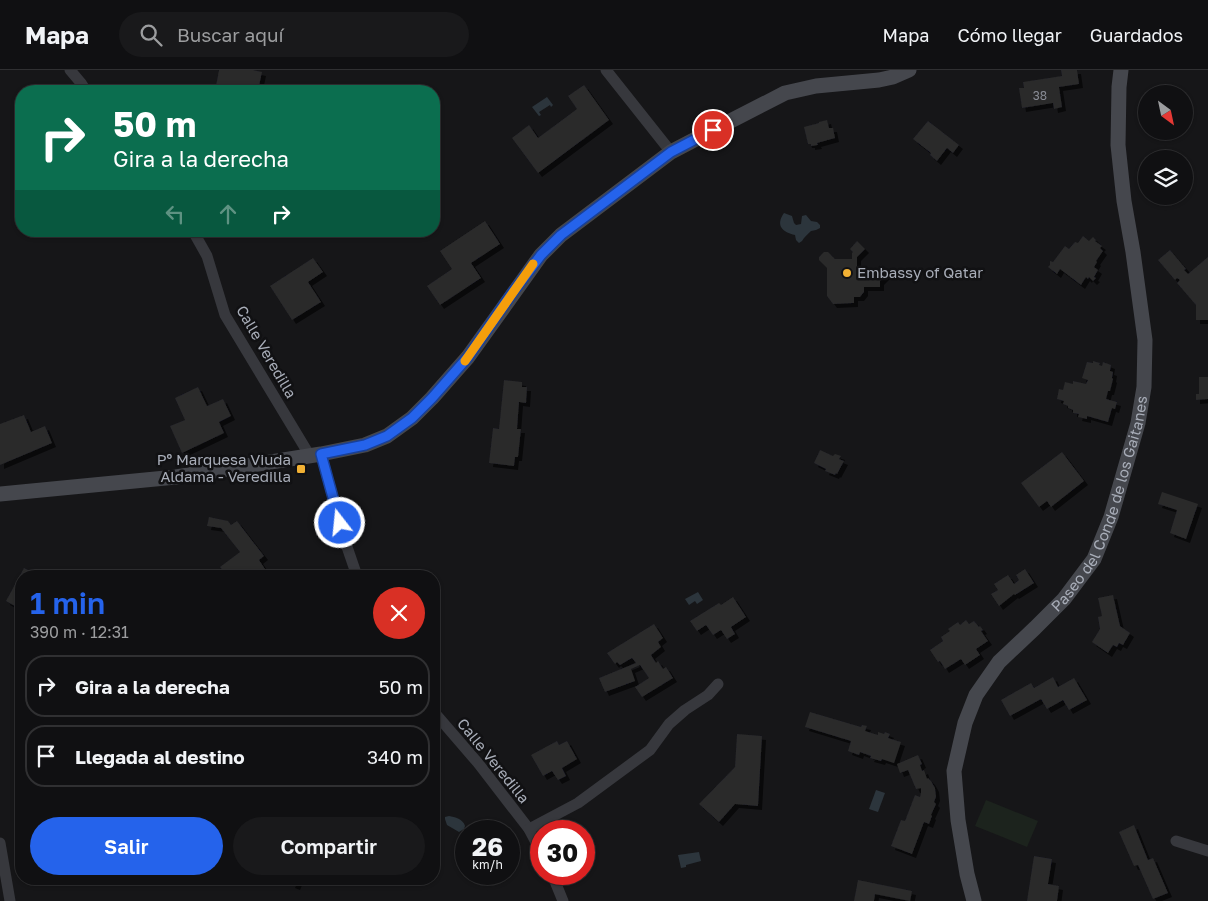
<!DOCTYPE html>
<html lang="es">
<head>
<meta charset="utf-8">
<style>
  body { margin:0; font-family:"Golos Text",sans-serif; background:#19191b; color:#f1f3f6; height:100vh; display:flex; flex-direction:column; font-size:19px; white-space:nowrap }
  * { box-sizing:border-box; margin:0 }
  p { font-size:16px; color:#9c9d9f }
  .icon { flex:none; width:28px; height:28px; fill:none; stroke:currentColor; stroke-width:2; stroke-linecap:round; stroke-linejoin:round }
  .map { position:relative; flex:1; overflow:hidden }
  .sheet { position:absolute; left:15px; top:500px; width:425px; height:315px; display:flex; flex-direction:column; background:#101012; border-radius:20px; box-shadow:0 1px 4px #0004,0 0 0 1px #303032 }
  .sheet>* { flex:none }
  .top-card { position:absolute; left:15px; top:15px; width:425px; height:152px; border-radius:20px; box-shadow:0 1px 4px #0004,0 0 0 1px #303032; background:#0b6e4f; color:#fff; overflow:hidden }
  .needle { width:32px; rotate:147deg }
  .buttons { position:absolute; left:1138px; top:15px; display:grid; gap:10px }
  .buttons a { display:grid; place-items:center; width:55px; height:55px; border-radius:50%; background:#101012; box-shadow:0 1px 4px #0004,0 0 0 1px #303032; font-size:25px }
  .speed { position:absolute; left:455px; top:750px; display:flex; gap:10px; font-size:25px; font-weight:700; text-align:center }
  .speed>* { display:grid; place-content:center; width:65px; height:65px; border-radius:50%; background:#101012; box-shadow:0 1px 4px #0004,0 0 0 1px #303032; line-height:1 }
  .speed small { font-size:12px; font-weight:400 }
  .speed .limit { border:8px solid #d22; background:#fff; color:#111 }
  .pin { position:absolute; display:grid; place-items:center; width:42px; height:42px; color:#fff; margin:-21px; border:2px solid #fff; border-radius:50%; box-shadow:0 1px 5px #0007 }
  .me { position:absolute; width:55px; margin:-28px; rotate:344deg; stroke-linejoin:round; filter:drop-shadow(0 0 4px #0008) }
  .turn { display:flex; align-items:center; gap:18px; height:105px; padding:0 15px; font-size:22px }
  .turn .icon { width:65px; height:65px; stroke-width:2.5 }
  .turn b { display:block; font-size:35px; line-height:42px }
  .lanes { display:flex; align-items:center; height:48px; padding:0 15px; background:#0003; justify-content:center; gap:25px; direction:ltr }
  .lanes .off { opacity:.35 }
  .round { display:grid; place-items:center; flex:none; width:52px; height:52px; border-radius:26px; background:#19191b }
  .head { display:flex; align-items:center; justify-content:space-between; height:85px; padding:0 15px }
  h1 { font-size:30px; font-weight:600; line-height:38px; color:#2563eb }
  .button { display:flex; gap:10px; margin-top:auto; padding:10px 15px }
  .button a { flex:1; height:58px; border-radius:30px; background:#2563eb; color:#fff; font-size:20px; font-weight:600; line-height:58px; text-align:center }
  .button a+a { background:#19191b; color:#f1f3f6 }
  ul { padding:0; list-style:none }
  li { display:flex; align-items:center; gap:15px; height:62px; margin:0 10px 8px; padding:0 5px; border:2px solid #303032; border-radius:20px }
  li div { flex:1 }
  li b { display:block; font-size:19px }
  li em { font-style:normal }
  header { display:flex; align-items:center; gap:30px; box-sizing:border-box; height:70px; padding:0 25px; background:#101012; border-bottom:1px solid #303032 }
  header strong { font-size:24px }
  nav { display:flex; gap:28px; margin-inline-start:auto; font-size:18px }
  .search { width:350px; height:45px; background:#19191b; display:flex; align-items:center; gap:12px; box-sizing:border-box; padding:0 18px; border-radius:28px; color:#9c9d9f; font-size:19px }
  .map>svg:first-child { display:block }
</style>
</head>
<body>
<header>
<strong>Mapa</strong>
<div class="search"><svg class="icon" aria-label="search" viewBox="0 0 24 24"><circle cx="10" cy="10" r="6"/><path d="M15 15l6 6"/></svg>Buscar aquí</div>
<nav><a>Mapa</a><a>Cómo llegar</a><a>Guardados</a></nav>
</header>
<div class="map">
<svg width="1208" height="831" viewBox="0 0 1208 831">
  <defs>
    <filter id="shadow"><feDropShadow dx="4" dy="4" stdDeviation="0" flood-color="#0009"/></filter>
  </defs>
  <rect width="100%" height="100%" fill="#161618"/>
  <polygon fill="#1c231d" points="986,730 1038,751 1027,777 975,756"/>
  <g fill="#2c353c">
    <polygon points="547,27 553,35 551,37 550,35 539,42 541,45 539,46 532,37"/>
    <path d="M784,143L792,146L794,153L796,155L801,154L802,146L806,145L811,151L817,152L820,155V158L816,160L811,161C808,164 804,167 802,171L799,173L796,170L795,165C783,162 775,156 784,143Z"/>
    <polygon points="698,522 703,530 697,534 695,531 689,535 685,529"/>
    <polygon points="876,720 885,723 878,742 869,739"/>
    <path d="M449,746C455,747 463,749 465,756L464,759L459,762L447,755L445,749V747Z"/>
    <polygon points="699,782 701,791 686,795 686,797 681,798 678,785"/>
  </g>
  <g fill="#29292c" filter="url(#shadow)">
    <polygon points="219,0 253,0 262,2 258,21 215,21"/>
    <polygon points="1061,0 1077,0 1079,14 1059,17 1062,37 1054,39 1053,33 1022,38 1019,18 1024,18 1023,12 1062,6"/>
    <polygon points="584,15 609,50 538,103 512,68 529,55 538,68 577,39 568,26"/>
    <polygon points="827,50 829,58 833,58 835,68 817,73 818,75 811,76 811,74 808,74 804,57 819,53 819,52"/>
    <polygon points="928,51 959,75 953,83 947,78 937,91 930,85 931,83 913,69"/>
    <polygon points="485,151 500,174 471,193 481,208 440,235 427,216 452,199 440,181"/>
    <polygon points="1083,166 1089,171 1093,167 1096,170 1095,171 1102,176 1100,178 1103,181 1096,191 1097,192 1094,197 1098,200 1094,207 1096,208 1093,211 1089,207 1088,209 1086,207 1081,215 1060,199 1057,204 1048,197 1050,195 1050,191 1053,192 1065,176 1069,179 1075,172 1078,173"/>
    <polygon points="857,171 865,179 857,187 857,197 862,202 874,203 881,195 888,203 880,211 880,217 864,217 864,222 860,227 854,227 854,233 833,234 827,226 827,198 819,190 819,187 824,182 828,182 835,189 852,189 852,183 853,182 850,179"/>
    <polygon points="1170,180 1186,199 1184,200 1188,204 1208,187 1208,250 1196,250 1196,235 1177,213 1180,210 1177,208 1175,210 1158,190"/>
    <polygon points="313,188 323,202 308,212 321,232 292,250 270,216"/>
    <polygon points="1093,291 1100,293 1099,295 1102,296 1103,292 1111,295 1110,301 1113,302 1112,308 1113,309 1110,321 1108,321 1106,329 1117,332 1115,339 1112,338 1108,352 1087,346 1087,349 1078,347 1079,344 1073,343 1073,340 1068,338 1068,336 1063,334 1064,331 1057,329 1059,319 1063,320 1065,312 1073,314 1073,311 1086,314 1088,310 1082,308 1087,292 1093,293"/>
    <polygon points="1199,307 1208,307 1208,329 1196,330 1196,324 1199,324"/>
    <polygon points="504,310 522,312 522,317 527,317 526,333 519,332 517,359 521,359 518,387 515,387 514,396 489,393 493,358 499,359"/>
    <polygon points="198,317 207,336 223,329 231,346 219,352 224,363 182,383 170,356 185,350 175,328"/>
    <polygon points="24,345 31,362 45,356 52,373 0,395 0,354"/>
    <polygon points="820,380 833,386 835,384 841,386 839,389 844,391 837,404 836,403 835,405 825,401 826,399 814,393"/>
    <polygon points="1062,382 1084,411 1051,437 1047,431 1039,437 1021,413"/>
    <polygon points="1162,422 1198,434 1186,469 1170,463 1177,440 1158,434"/>
    <polygon points="209,447 228,451 231,455 237,451 264,486 259,490 269,505 267,506 248,506 243,501 235,506 227,506 220,497 240,482 221,458 207,456"/>
    <polygon points="24,498 40,506 21,506 21,536 20,539 6,531"/>
    <polygon points="1025,499 1034,513 1015,525 1014,524 999,536 991,524 998,520 994,514 1008,505 1014,514 1019,510 1016,505"/>
    <polygon points="1113,525 1120,556 1130,563 1123,575 1119,573 1117,577 1113,575 1108,583 1092,572 1100,559 1098,547 1102,546 1098,528"/>
    <polygon points="733,527 746,547 731,557 735,564 727,569 721,560 713,565 706,555 697,561 690,551 719,533 721,535"/>
    <polygon points="966,550 969,554 974,551 979,557 980,556 983,560 981,561 988,571 976,579 980,585 965,595 961,589 945,599 940,591 938,592 930,580 943,571 941,567 950,561 948,559 958,552 960,555"/>
    <polygon points="654,554 663,568 658,572 661,577 651,585 656,593 658,591 663,599 666,597 673,608 642,627 635,617 649,608 640,595 631,599 635,611 605,622 599,608 636,593 632,588 620,595 617,592 615,594 607,583"/>
    <polygon points="1053,607 1058,617 1074,608 1087,630 1069,640 1063,630 1047,639 1041,629 1010,646 1001,630 1031,613 1034,618"/>
    <polygon points="810,642 861,657 862,655 867,656 865,661 878,665 878,662 884,664 885,662 890,664 888,668 901,672 894,693 882,689 881,691 870,688 871,686 860,682 859,685 848,681 851,671 805,657"/>
    <polygon points="737,664 762,666 758,736 735,734 719,752 699,734 735,697"/>
    <polygon points="557,671 559,675 567,671 577,689 562,698 566,706 558,710 552,701 543,706 531,685"/>
    <polygon points="918,685 922,694 920,695 922,701 924,700 927,709 928,708 931,711 935,718 936,727 934,732 936,734 931,745 932,746 929,754 924,752 912,784 891,776 901,750 905,751 915,725 920,727 921,723 921,718 916,719 908,700 900,703 897,694"/>
    <polygon points="1134,755 1148,790 1153,788 1168,823 1153,829 1138,795 1134,796 1119,762"/>
    <polygon points="1034,786 1052,789 1048,814 1059,816 1057,831 1027,831"/>
    <polygon points="293,809 299,809 296,816 291,814"/>
    <polygon points="858,810 912,821 910,831 875,824 874,831 854,831"/>
  </g>
  <g fill="none" stroke-linecap="round" stroke-linejoin="round">
    <g stroke="#37383d" stroke-width="11">
      <polyline points="70,0 81,13 86,21"/>
      <polyline points="606,0 671,82"/>
      <polyline points="193,161 207,186 225,245 310,386"/>
      <polyline points="321,384 345,471 357,506"/>
      <polyline points="434,642 478,693 529,759 541,782"/>
      <polyline points="529,759 578,733 650,680 669,654 685,640 708,625 718,614"/>
      <polyline points="1176,771 1208,781"/>
      <polyline points="0,773 10,831"/>
      <polyline points="552,804 563,831"/>
    </g>
    <g stroke="#45474d" stroke-width="15">
      <polyline points="0,424 176,407 321,384 365,375 387,366 412,348 432,328 468,287 541,185 561,165 671,82 713,60 785,23 816,16 879,10 893,7 909,0"/>
      <path id="s1" d="M974,831L967,804L958,750L954,701L965,653L976,625L999,592L1035,558L1064,529L1094,489L1111,447L1138,353L1144,317L1145,270L1133,182L1124,131L1118,75L1119,17L1121,0"/>
    </g>
  </g>
  <g fill="none" stroke-linecap="round" stroke-linejoin="round">
    <g stroke="#184099" stroke-width="12">
      <polyline id="route" points="340,453 321,384 365,375 387,366 412,348 432,328 468,287 513,222 541,185 561,165 671,82 713,60"/>
    </g>
    <use href="#route" stroke="#2563eb" stroke-width="9"/>
    <polyline stroke="#f59e0b" stroke-width="9" points="465,291 533,194"/>
  </g>
  <g fill="#f2b134" stroke="#111113" stroke-width="2">
    <circle cx="847" cy="203" r="5"/>
    <rect x="296" y="394" width="10" height="10" rx="2.5"/>
  </g>
  <g text-anchor="middle" stroke-width="5" stroke-linejoin="round" paint-order="stroke">
    <g font-size="12" fill="#888b94">
      <text x="1040" y="30">38</text>
    </g>
    <g font-size="15" fill="#a8adb8" stroke="#111113" text-anchor="start">
      <text x="857" y="208">Embassy of Qatar</text>
      <text x="291" y="395" text-anchor="end">Pº Marquesa Viuda<tspan x="291" dy="17">Aldama - Veredilla</tspan></text>
    </g>
    <g font-size="15" fill="#a8adb8" stroke="#111113">
      <text transform="translate(266 282) rotate(60)" y="5">Calle Veredilla</text>
      <text dy="5" stroke="none"><textPath href="#s1" startOffset="445">Paseo del Conde de los Gaitanes</textPath></text>
      <text transform="translate(493 691) rotate(51)" y="5">Calle Veredilla</text>
    </g>
  </g>
</svg>
<div class="buttons">
<a><svg class="needle" viewBox="-14 -14 28 28"><path d="M0-13l5 13h-10z" fill="#e53935"/><path d="M0 13l5-13h-10z" fill="#9c9d9f"/></svg></a>
<a><svg class="icon" aria-label="layers" viewBox="0 0 24 24"><path d="M12 4l9 5-9 5-9-5zM3 14l9 5 9-5"/></svg></a>
</div>
<div class="speed"><div>26<small>km/h</small></div><div class="limit">30</div></div>
<div class="pin" style="left:713px;top:60px;background:#d93025"><svg class="icon" aria-label="arrive" viewBox="0 0 24 24"><path d="M6 21V4h12l-3 4 3 4H6"/></svg></div>
<svg class="me" style="left:340px;top:453px" viewBox="-20 -20 40 40"><circle r="17" fill="#2563eb" stroke="#fff" stroke-width="3"/><path d="M0-11L8 9 0 5-8 9z" fill="#fff"/></svg>
<div class="top-card">
<div class="turn"><svg class="icon" aria-label="right" viewBox="0 0 24 24"><path d="M7 20v-9h11M14 6l5 5-5 5"/></svg><div><b>50 m</b>Gira a la derecha</div></div>
<div class="lanes"><svg class="icon off" aria-label="left" viewBox="0 0 24 24"><path d="M17 20v-9H6M10 6l-5 5 5 5"/></svg><svg class="icon off" aria-label="ahead" viewBox="0 0 24 24"><path d="M12 20V5M6 11l6-6 6 6"/></svg><svg class="icon" aria-label="right" viewBox="0 0 24 24"><path d="M7 20v-9h11M14 6l5 5-5 5"/></svg></div>
</div>
<section class="sheet">
<div class="head"><div><h1>1 min</h1><p>390 m · 12:31</p></div><a class="round" style="background:#d93025;color:#fff"><svg class="icon" aria-label="close" viewBox="0 0 24 24"><path d="M6 6l12 12M18 6L6 18"/></svg></a></div>
<ul>
<li><svg class="icon" aria-label="right" viewBox="0 0 24 24"><path d="M7 20v-9h11M14 6l5 5-5 5"/></svg><div><b>Gira a la derecha</b></div><em>50 m</em></li>
<li><svg class="icon" aria-label="arrive" viewBox="0 0 24 24"><path d="M6 21V4h12l-3 4 3 4H6"/></svg><div><b>Llegada al destino</b></div><em>340 m</em></li>
</ul>
<div class="button"><a>Salir</a><a>Compartir</a></div>
</section>
</div>
</body>
</html>
